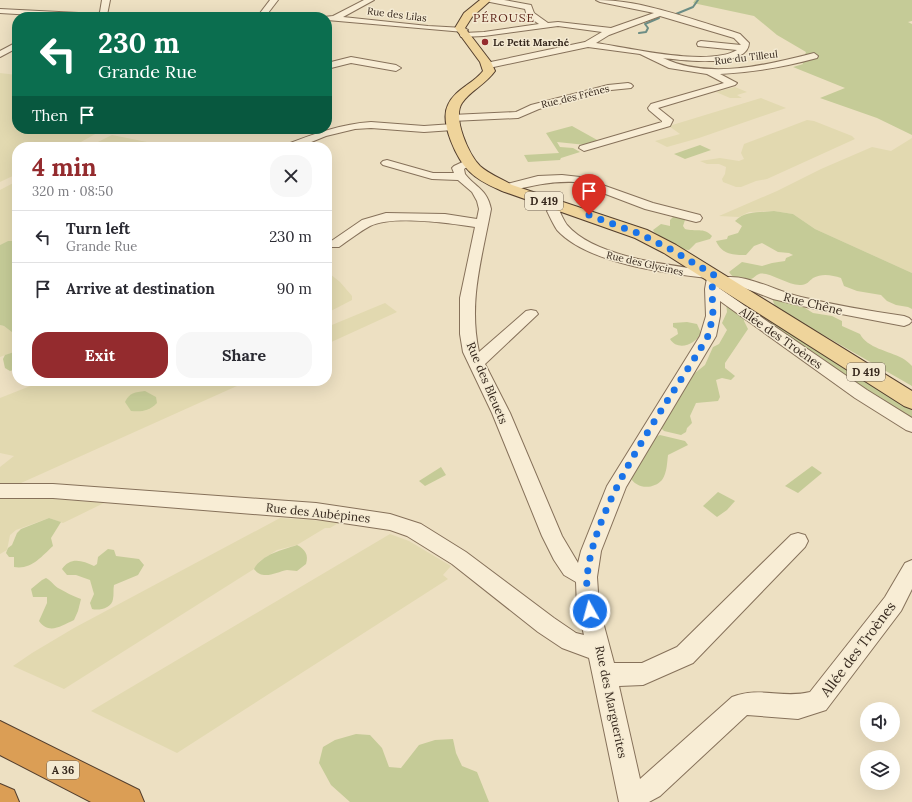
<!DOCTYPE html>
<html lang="en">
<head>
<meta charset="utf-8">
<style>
  body { margin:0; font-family:Lora,serif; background:#f7f7f7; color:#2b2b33; height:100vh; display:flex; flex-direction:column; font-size:15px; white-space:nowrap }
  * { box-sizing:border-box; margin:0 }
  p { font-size:13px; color:#7c7c81 }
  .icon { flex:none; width:22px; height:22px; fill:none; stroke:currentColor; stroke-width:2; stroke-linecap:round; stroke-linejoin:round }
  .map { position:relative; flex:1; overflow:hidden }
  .side { position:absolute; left:12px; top:142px; width:320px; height:244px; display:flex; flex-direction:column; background:#fff; border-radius:16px; box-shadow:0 4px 16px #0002 }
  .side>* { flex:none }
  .guide { position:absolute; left:12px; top:12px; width:320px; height:122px; border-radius:16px; box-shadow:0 4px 16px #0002; background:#0b6e4f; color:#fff; overflow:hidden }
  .tools { position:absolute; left:860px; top:702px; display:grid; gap:8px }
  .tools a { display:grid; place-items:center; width:40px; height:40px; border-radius:50%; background:#fff; box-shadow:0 4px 16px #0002; font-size:20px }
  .pin { position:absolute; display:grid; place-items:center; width:34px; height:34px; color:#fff; margin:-41px -17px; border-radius:50% 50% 50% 0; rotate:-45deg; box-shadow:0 0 4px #0007 }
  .pin .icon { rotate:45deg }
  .me { position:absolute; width:44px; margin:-22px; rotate:353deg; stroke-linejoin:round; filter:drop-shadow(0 0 3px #0008) }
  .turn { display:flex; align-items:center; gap:14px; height:84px; padding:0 20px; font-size:18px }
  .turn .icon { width:52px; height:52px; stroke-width:2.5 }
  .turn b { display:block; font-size:28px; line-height:34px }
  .then { display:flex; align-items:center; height:38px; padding:0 20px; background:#0003; gap:8px; font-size:15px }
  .round { display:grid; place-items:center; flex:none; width:42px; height:42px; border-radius:16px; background:#f7f7f7 }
  .overview { display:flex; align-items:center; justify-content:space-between; height:68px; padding:0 20px }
  h1 { font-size:24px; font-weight:800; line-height:30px; color:#942b2e }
  .button { display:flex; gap:8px; margin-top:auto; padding:8px 20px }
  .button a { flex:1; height:46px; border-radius:16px; background:#942b2e; color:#fff; font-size:16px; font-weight:800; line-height:46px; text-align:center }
  .button a+a { background:#f7f7f7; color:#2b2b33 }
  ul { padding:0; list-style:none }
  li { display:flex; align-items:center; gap:12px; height:52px; padding:0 20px; border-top:1px solid #e1e1e2 }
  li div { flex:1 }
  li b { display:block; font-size:15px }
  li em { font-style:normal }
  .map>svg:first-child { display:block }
</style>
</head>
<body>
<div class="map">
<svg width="912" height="802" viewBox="0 0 912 802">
  <rect width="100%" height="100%" fill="#ede0c2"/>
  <g fill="#e2d9b0">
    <polygon points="0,73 17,75 17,129 117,129 97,133 72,147 17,147 17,174 0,182"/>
    <polygon points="735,87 747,92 737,95 742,98 730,98 716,92"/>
    <polygon points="761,98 786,108 699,138 667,147 655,141 680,134 669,126"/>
    <polygon points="807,120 814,121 852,136 855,139 767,179 756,181 741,187 736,187 723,182 722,179 725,174 726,167 719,164 707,164 700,161 720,158 739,161 744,159 741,153 744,144"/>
    <polygon points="112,135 167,146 88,147"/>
    <polygon points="912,138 912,273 815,229 793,214 774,211 749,212 739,217 719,216 777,191 821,169 872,147 891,151"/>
    <polygon points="17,181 17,241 8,241 0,245 0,190"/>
    <polygon points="330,274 340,282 352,296 352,300 327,313 327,275"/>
    <polygon points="385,303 397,312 327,344 327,327"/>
    <polygon points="0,325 4,326 17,336 17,351 0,357"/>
    <polygon points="43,381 248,381 21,483 0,485 0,467 14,456 0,453 0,398"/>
    <polygon points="0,496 16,496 104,503 63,523 49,518 16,530 10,535 7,550 0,554"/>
    <polygon points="280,518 340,522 330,528 325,528 297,545 277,550 260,561 254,569 64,689 13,666 32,653 74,628"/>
    <polygon points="390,534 409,541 451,566 443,575 448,579 177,753 91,711"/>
  </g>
  <g fill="#c5cb97">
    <polygon points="695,0 912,0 912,21 908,22 912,24 912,135 877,118 820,98 845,88 793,67 803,64 802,62 806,52 777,35 754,16 693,3"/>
    <polygon points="572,126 599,141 586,145 557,142 560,147 573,148 580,152 561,158 560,160 528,162 524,155 559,153 546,133"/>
    <polygon points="700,145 711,150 685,159 674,154"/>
    <path d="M774,211L793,214L815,229L912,273V309L908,307L896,305L887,301L881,295L857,291L844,286L841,278C832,275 822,273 813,278C809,281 807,285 801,285C788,286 769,271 759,274C756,275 754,278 751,279C744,283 733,279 729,272L742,262L762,266L772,263L785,261L786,258L793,255L789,253L778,252L762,243L754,246L746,255C734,255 722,255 716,241L727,239L728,236L738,233L742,226L735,221C746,210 760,213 774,211Z"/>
    <path d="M673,217H683L685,220L683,226L685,229C695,232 704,227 712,236L710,239L696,243L689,250C679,250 662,238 654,232L653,230L661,224L670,226V220Z"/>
    <polygon points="8,241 17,241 17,336 4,326 0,325 0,245"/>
    <polygon points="733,295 912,406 912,419 746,311 729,297"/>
    <path d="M772,298L797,303L813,313L832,316L842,321V326L860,334C867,348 889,351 902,358C906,360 909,363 912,366V386L778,309L774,304Z"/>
    <polygon points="726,303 746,317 744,321 748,329 725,363 725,368 735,376 731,380 722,378 716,380 720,397 718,401 696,403 690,416 692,423 687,428 686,432 681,435 664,431 660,427 685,386 695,373 705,365 713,347 719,344 727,330 722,323 727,312"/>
    <path d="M687,322L697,324L701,333C696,344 678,352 670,339L678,334L677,329L673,327V323Z"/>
    <polygon points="17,351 17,369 10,371 5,368 3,359 5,355"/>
    <path d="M145,391L156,397L157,403C149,411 142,412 131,411L125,402C129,393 135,392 145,391Z"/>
    <path d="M660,435L685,441L688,445L668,455C667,463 667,473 662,480C653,490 636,489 630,477L645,452L652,443L655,437Z"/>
    <polygon points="812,466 822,473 798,493 785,486"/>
    <polygon points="441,467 446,475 425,486 419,481"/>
    <polygon points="718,492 735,501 727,510 717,517 703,506"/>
    <path d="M49,518L61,522L51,538L53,546C41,557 31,570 14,567V557H9L6,553L8,548L12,545L17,533L21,529Z"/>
    <path d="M297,545C305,549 309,555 306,564L297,571C294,571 290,570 287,570C276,572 263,581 254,569C262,554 283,550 297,545Z"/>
    <path d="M108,549L114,550L116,556L139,559L144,565L138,575L114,585C113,590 114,594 113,599C112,608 99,611 92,609L90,603L94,594L90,580L76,575H67L62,569C70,557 82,560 94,566L97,564L98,557Z"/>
    <path d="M46,578C52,581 53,585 58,588C66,592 72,596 81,599L78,611L74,620C61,626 49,635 39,621L47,603V597H33L31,589L42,580Z"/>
    <polygon points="356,734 370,735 382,748 389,767 401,768 419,745 435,740 453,739 456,753 462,766 477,772 489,802 350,802 331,785 319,763 323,747 335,740"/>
  </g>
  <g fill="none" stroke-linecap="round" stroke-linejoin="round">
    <g stroke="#6c8d85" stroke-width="2">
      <polyline points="676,14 693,7 698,0"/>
      <polyline points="639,33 646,32 648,28 645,24 659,18"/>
    </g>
    <g stroke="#86715a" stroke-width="2">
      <g id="minor">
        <polygon points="102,0 110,0 107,15 111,17 66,17 0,13 0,9 98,14 100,12"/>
        <polygon points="270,0 278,0 265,17 257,17"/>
        <polygon points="364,0 374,0 343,17 428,26 464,28 468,30 464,32 327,20 327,17 324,17 333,16"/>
        <path d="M486,0H504L531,5L534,13L548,23L558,22L611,28L654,13L600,2L596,0C642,0 687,18 731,31L740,34L749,43C748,69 680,60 663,58C709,80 767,65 814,53L818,56L817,58C785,67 753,72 720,74L737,83L735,85L658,108L673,120L670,126L584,151L579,148L580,146L662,122V121L649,110L648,108L651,104L724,83L707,74L669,68L640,54L588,47L489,68L486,67L485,65L486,63L585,42L602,32L558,26L484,36L461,37L460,35L461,33H464L484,32L539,24L527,16L525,9L490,2ZM660,16L734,38L741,45L701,41L698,42L697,44L698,46L737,50C708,67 630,48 596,43L609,35Z"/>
        <polygon points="17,42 17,48 0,57 0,51"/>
        <polygon points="351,57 396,65 401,68 396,71 351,63 327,69 327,63"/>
        <polygon points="628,83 631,84 633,86 631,88 611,90 539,109 518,118 452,121 447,118 452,115 516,112 531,105 608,85"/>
        <path d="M371,122L424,126L453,124L458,127L453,130L424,132L371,128L355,129L326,136L299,147H284L285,145C313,134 341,124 371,122Z"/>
        <path d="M469,159L473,160L475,162L464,169L465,174C476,188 487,189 491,209C482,258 468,302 479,352L526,311L531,310L536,311L538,314L485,364L510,413L562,536L578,563L581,551L607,486L700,336L706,316L705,289L707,278C664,273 587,263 557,230C553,224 550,217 547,211L555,203H563L565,206L560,212C562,216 564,221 567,225C595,258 673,266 714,271L719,272L721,278C744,272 777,292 801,297C835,305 869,311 904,316L909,318L912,321L909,324L904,326L815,309L773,299L739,286L720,284L719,288L867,390L912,418V432L906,430L855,398L720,301V316L716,336L626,487L601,551L597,577L599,607L614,663H642L677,647L791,535L798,533L805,535L808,541L805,547L693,663L643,685L619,686L640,779L732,697C760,686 782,699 810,692L885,597L905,563L912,560V589L901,611L826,710L798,719L747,715L660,796L649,802H619L589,658L562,648L538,632L452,564L407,536L390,530L316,519L53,498H0V484H53L316,503L390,514L421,524L466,552L554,618L576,633L584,635L577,607L576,582L564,575L554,560L542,536L492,413L463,352L460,334V298L475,227C450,223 392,215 370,226C359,232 349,240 339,247H329L327,244L362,220L386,213L445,214L477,219L479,209L477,201L472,192L458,180L432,179L383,165L381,163L383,161L387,160L433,173H454L452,168L454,166Z"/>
        <path d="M562,175L580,177L653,203L700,215L702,218L700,221L696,222L645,209L574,182C551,181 530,186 507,192L503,191L501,188L503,185L538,176Z"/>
      </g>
    </g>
    <g stroke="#543f2e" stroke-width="2">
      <path id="primary" d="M480,0H491L472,17L465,28L491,62L495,71C486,84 470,91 462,103C452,118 469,155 480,166C489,174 502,179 512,185L647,230L676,245L912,391V409L904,406L664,253L635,238L502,191C491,186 479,181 470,172C457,160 439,122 448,105C455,89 473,84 483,71L480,62L455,28L464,13Z"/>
    </g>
    <g stroke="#543f2e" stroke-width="2">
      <g id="motorway">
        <polygon points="0,721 139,790 144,802 91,802 0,755"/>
        <polygon points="0,784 14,790 19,802 0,802"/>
      </g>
    </g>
    <use href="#minor" fill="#f8edd5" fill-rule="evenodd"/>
    <use href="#primary" fill="#efd49b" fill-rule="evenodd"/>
    <use href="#motorway" fill="#db9e55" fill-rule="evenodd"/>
  </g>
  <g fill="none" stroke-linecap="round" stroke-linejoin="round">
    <path stroke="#1a73e8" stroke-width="7" stroke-dasharray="0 12.6" d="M589,215L640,234L670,249L714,275L712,289L713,316L708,336C670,402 567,534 590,611"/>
  </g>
  <circle fill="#942b2e" stroke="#f4ead2" stroke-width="1.5" cx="485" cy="42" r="4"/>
  <g text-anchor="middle" stroke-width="3" stroke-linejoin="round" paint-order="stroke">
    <g font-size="10" fill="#37291e" stroke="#f4ead2">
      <text transform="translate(397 14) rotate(7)" y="4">Rue des Lilas</text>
      <text transform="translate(746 57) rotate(-7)" y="4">Rue du Tilleul</text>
      <text transform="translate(575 96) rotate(-14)" y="4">Rue des Frênes</text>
      <text transform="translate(645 263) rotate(13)" y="4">Rue des Glycines</text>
    </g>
    <g font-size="10" font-weight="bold" fill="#37291e" stroke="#f4ead2" text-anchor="start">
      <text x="493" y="46">Le Petit Marché</text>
    </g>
    <g fill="#f4ead2" stroke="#706354" stroke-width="1">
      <rect x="525" y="192" width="38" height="18" rx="3"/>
      <rect x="847" y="363" width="38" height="18" rx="3"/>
      <rect x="47" y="761" width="32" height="18" rx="3"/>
    </g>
    <g font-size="11" font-weight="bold" fill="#37291e">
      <text x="544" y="205">D 419</text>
      <text x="866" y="376">D 419</text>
      <text x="63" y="774">A 36</text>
    </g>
    <g font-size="12" letter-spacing="1" fill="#622b1e" stroke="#f4ead2">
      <text x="504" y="22">PÉROUSE</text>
    </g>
    <g font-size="12" fill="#37291e" stroke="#f4ead2">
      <text transform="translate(813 304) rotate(14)" y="4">Rue Chêne</text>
      <text transform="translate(781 338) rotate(35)" y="4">Allée des Troènes</text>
      <text transform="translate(487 383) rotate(67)" y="4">Rue des Bleuets</text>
      <text transform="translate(318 513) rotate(6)" y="4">Rue des Aubépines</text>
      <text transform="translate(611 702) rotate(78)" y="4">Rue des Marguerites</text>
    </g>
    <g font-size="14" fill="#37291e" stroke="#f4ead2">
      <text transform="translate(858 649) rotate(-53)" y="5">Allée des Troènes</text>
    </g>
  </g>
</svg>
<div class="tools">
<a><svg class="icon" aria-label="sound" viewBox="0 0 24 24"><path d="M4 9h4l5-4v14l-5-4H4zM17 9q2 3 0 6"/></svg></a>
<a><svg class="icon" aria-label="layers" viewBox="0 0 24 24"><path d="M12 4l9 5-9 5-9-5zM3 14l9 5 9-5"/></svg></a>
</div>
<div class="pin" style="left:589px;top:215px;background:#d93025"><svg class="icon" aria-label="arrive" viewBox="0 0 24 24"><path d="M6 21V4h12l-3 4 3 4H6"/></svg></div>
<svg class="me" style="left:590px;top:611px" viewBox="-20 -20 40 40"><circle r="17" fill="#1a73e8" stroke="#fff" stroke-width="3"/><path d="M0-11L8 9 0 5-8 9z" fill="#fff"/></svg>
<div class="guide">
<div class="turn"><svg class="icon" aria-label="left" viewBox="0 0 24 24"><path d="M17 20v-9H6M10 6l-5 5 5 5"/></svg><div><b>230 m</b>Grande Rue</div></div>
<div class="then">Then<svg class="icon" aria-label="arrive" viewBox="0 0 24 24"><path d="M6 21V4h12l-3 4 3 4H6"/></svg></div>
</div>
<section class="side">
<div class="overview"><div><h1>4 min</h1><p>320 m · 08:50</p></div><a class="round"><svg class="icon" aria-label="close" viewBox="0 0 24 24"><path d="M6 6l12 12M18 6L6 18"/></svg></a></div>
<ul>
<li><svg class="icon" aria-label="left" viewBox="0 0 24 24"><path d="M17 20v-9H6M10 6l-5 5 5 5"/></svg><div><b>Turn left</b><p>Grande Rue</p></div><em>230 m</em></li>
<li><svg class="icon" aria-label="arrive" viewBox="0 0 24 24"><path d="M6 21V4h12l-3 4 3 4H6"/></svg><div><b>Arrive at destination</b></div><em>90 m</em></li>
</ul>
<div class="button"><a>Exit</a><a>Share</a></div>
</section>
</div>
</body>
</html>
